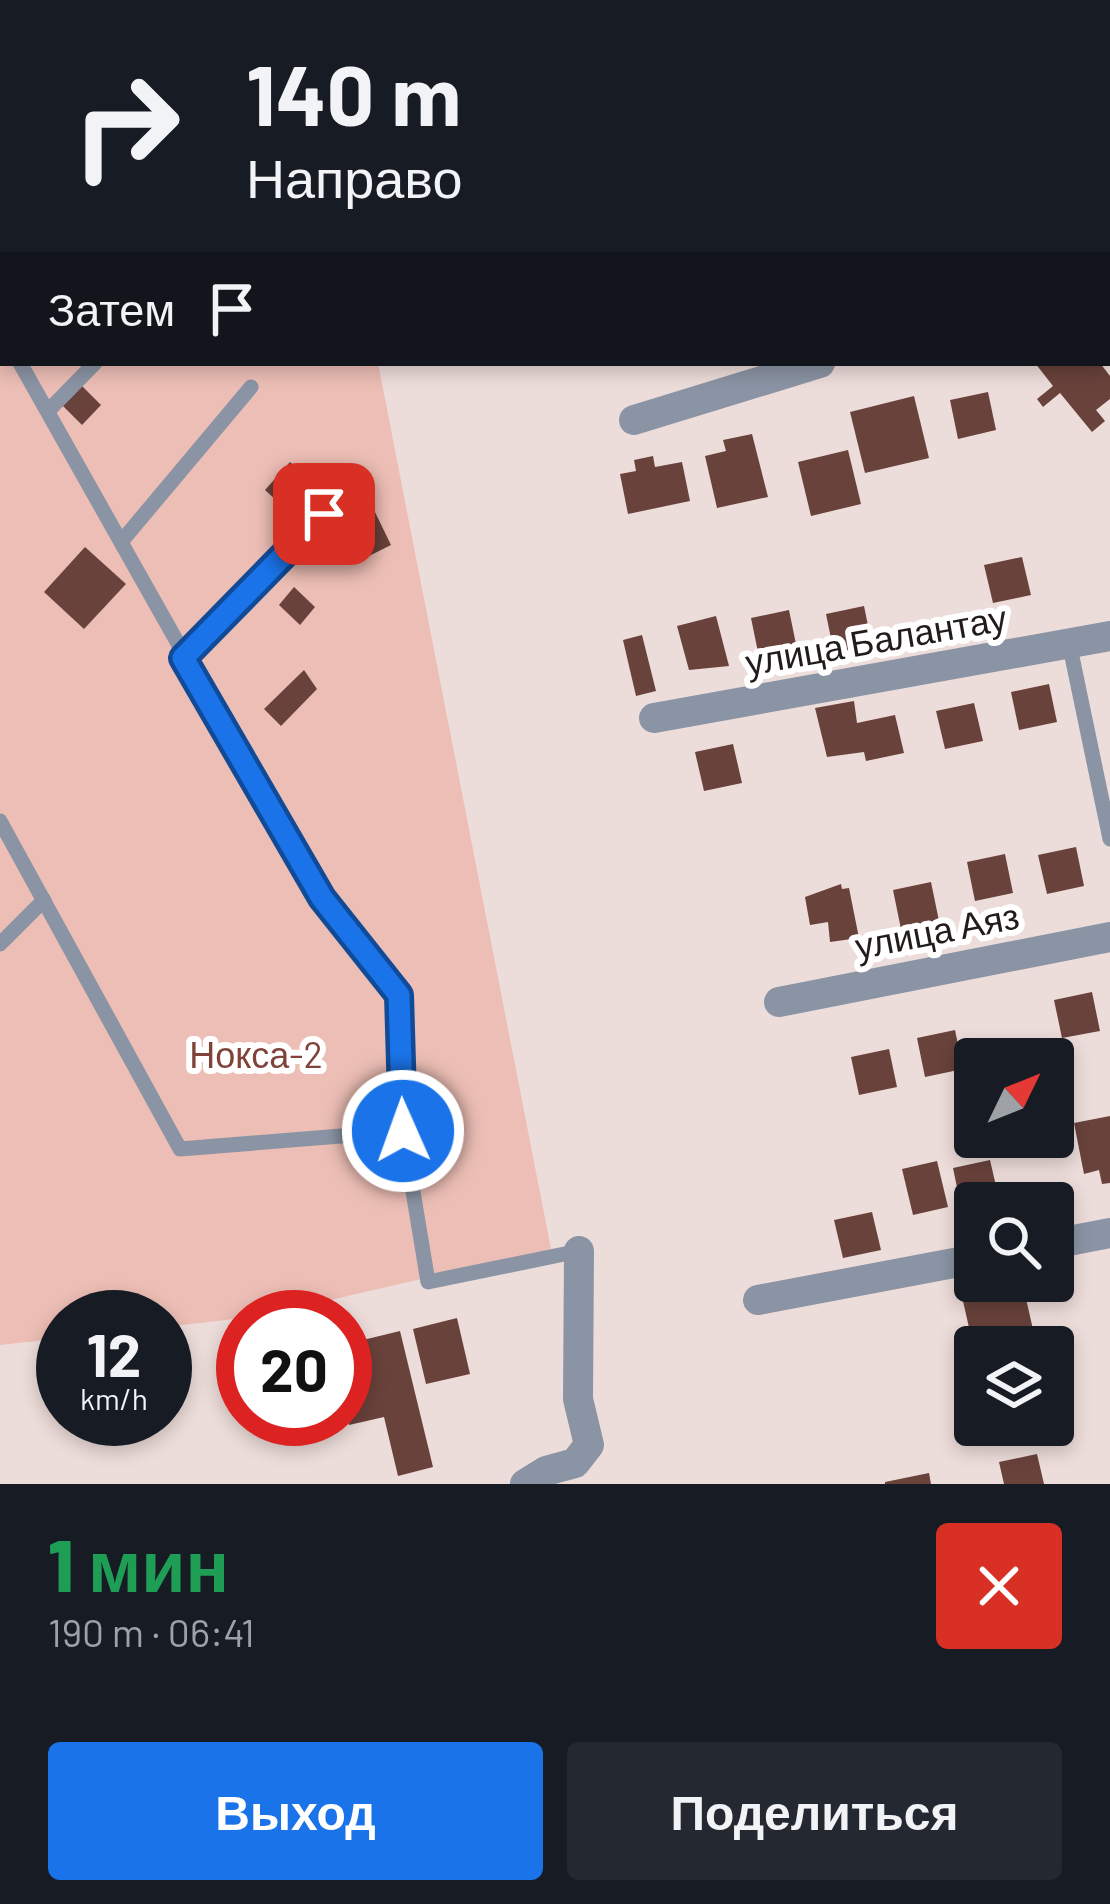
<!DOCTYPE html>
<html lang="ru">
<head>
<meta charset="utf-8">
<style>
  body { margin:0; font-family:Barlow,sans-serif; background:#242831; color:#f1f3f6; height:100vh; display:flex; flex-direction:column; font-size:45px; white-space:nowrap }
  * { box-sizing:border-box; margin:0 }
  p { font-size:39px; color:#9ea1a6 }
  .icon { flex:none; width:66px; height:66px; fill:none; stroke:currentColor; stroke-width:2; stroke-linecap:round; stroke-linejoin:round }
  .map { position:relative; height:1484px; overflow:hidden }
  .panel { display:flex; flex-direction:column; background:#171b24; flex:1 }
  .panel>* { flex:none }
  .guide { position:absolute; left:0px; top:0px; width:1110px; height:366px; box-shadow:0 6px 18px #0003; background:#171b24; color:#f1f3f6; overflow:hidden }
  .needle { width:78px; rotate:47deg }
  .buttons { position:absolute; left:954px; top:1038px; display:grid; gap:24px }
  .buttons a { display:grid; place-items:center; width:120px; height:120px; border-radius:12px; background:#171b24; box-shadow:0 6px 18px #0003; font-size:60px }
  .speed { position:absolute; left:36px; top:1290px; display:flex; gap:24px; font-size:60px; font-weight:700; text-align:center }
  .speed>* { display:grid; place-content:center; width:156px; height:156px; border-radius:50%; background:#171b24; box-shadow:0 6px 18px #0003; line-height:1 }
  .speed small { font-size:30px; font-weight:400 }
  .speed .limit { border:18px solid #d22; background:#fff; color:#111 }
  .pin { position:absolute; display:grid; place-items:center; width:102px; height:102px; color:#fff; margin:-51px; border-radius:24px; box-shadow:0 6px 18px #0006 }
  .me { position:absolute; width:132px; margin:-66px; rotate:358deg; stroke-linejoin:round; filter:drop-shadow(0 0 9px #0008) }
  .turn { display:flex; align-items:center; gap:42px; height:252px; padding:0 48px; font-size:54px }
  .turn .icon { width:156px; height:156px; stroke-width:2.5 }
  .turn b { display:block; font-size:84px; line-height:102px }
  .then { display:flex; align-items:center; height:114px; padding:0 48px; background:#0003; gap:24px; font-size:45px }
  .round { display:grid; place-items:center; flex:none; width:126px; height:126px; border-radius:12px; background:#242831 }
  .overview { display:flex; align-items:center; justify-content:space-between; height:204px; padding:0 48px }
  h1 { font-size:72px; font-weight:800; line-height:90px; color:#1e9e55 }
  .cta { display:flex; gap:24px; margin-top:auto; padding:24px 48px }
  .cta a { flex:1; height:138px; border-radius:12px; background:#1a73e8; color:#fff; font-size:48px; font-weight:800; line-height:138px; text-align:center }
  .cta a+a { background:#242831; color:#f1f3f6 }
  .map>svg:first-child { display:block }
</style>
</head>
<body>
<div class="map">
<svg width="1110" height="1484" viewBox="0 0 1110 1484">
  <rect width="100%" height="100%" fill="#edddda"/>
  <polygon fill="#ecbeb5" points="0,0 163,3 3,3 3,363 378,363 551,1249 261,1316 165,1327 165,1317 63,1317 63,1338 0,1345"/>
  <g fill="#69423b">
    <polygon points="1035,363 1100,363 1110,376 1110,399 1096,410 1105,421 1092,432 1060,393 1043,407 1037,399 1053,386"/>
    <polygon points="81,385 101,405 82,425 61,404"/>
    <polygon points="988,392 996,430 958,439 950,400"/>
    <polygon points="914,396 929,458 865,473 850,412"/>
    <polygon points="752,434 768,497 717,508 705,456 726,451 723,440"/>
    <polygon points="848,450 861,504 811,516 798,462"/>
    <polygon points="653,456 655,467 682,462 690,501 628,514 620,474 636,471 634,460"/>
    <polygon points="290,462 302,473 286,498 277,501 265,490"/>
    <polygon points="373,508 391,545 367,557 348,521"/>
    <polygon points="85,547 126,584 84,629 44,592"/>
    <polygon points="1022,557 1031,595 993,603 984,565"/>
    <polygon points="294,587 315,607 300,625 279,605"/>
    <polygon points="864,606 872,645 834,653 826,614"/>
    <polygon points="789,610 797,649 759,657 751,618"/>
    <polygon points="716,616 729,666 689,670 677,626"/>
    <polygon points="642,635 656,691 636,696 623,640"/>
    <polygon points="304,670 317,689 281,726 264,709"/>
    <polygon points="1049,684 1057,722 1019,730 1011,692"/>
    <polygon points="854,701 857,723 895,715 904,753 866,761 864,752 827,757 815,708"/>
    <polygon points="974,703 983,741 945,749 936,711"/>
    <polygon points="733,744 742,783 704,791 695,752"/>
    <polygon points="1076,847 1084,886 1047,894 1038,855"/>
    <polygon points="1005,854 1013,893 975,901 967,862"/>
    <polygon points="931,882 939,921 901,929 893,890"/>
    <polygon points="841,884 842,889 849,888 859,938 830,942 828,922 810,925 805,897"/>
    <polygon points="1092,992 1100,1031 1062,1038 1054,1000"/>
    <polygon points="955,1030 963,1069 925,1077 917,1038"/>
    <polygon points="889,1049 897,1087 859,1095 851,1057"/>
    <polygon points="454,1113 459,1135 438,1140 433,1117"/>
    <polygon points="1110,1116 1110,1183 1102,1184 1099,1170 1084,1174 1074,1123"/>
    <polygon points="990,1160 999,1199 961,1207 953,1168"/>
    <polygon points="937,1161 948,1207 913,1215 902,1169"/>
    <polygon points="872,1212 881,1250 843,1258 834,1220"/>
    <polygon points="1008,1281 1022,1281 1037,1347 1001,1347 998,1335 972,1341 963,1301 1010,1291"/>
    <polygon points="457,1318 470,1374 426,1384 413,1329"/>
    <polygon points="400,1331 433,1467 398,1476 384,1417 349,1425 345,1353 365,1348 363,1340"/>
    <polygon points="1037,1454 1044,1484 1004,1484 999,1462"/>
    <polygon points="929,1473 931,1484 885,1484 885,1482"/>
  </g>
  <g fill="none" stroke-linecap="round" stroke-linejoin="round">
    <g stroke="#8b94a4" stroke-width="15">
      <polyline points="0,72 3,69"/>
      <polyline points="0,271 3,268"/>
      <polyline points="0,328 3,334"/>
      <polyline points="20,363 322,899 399,995 403,1131 428,1282 579,1251"/>
      <polyline points="48,411 95,363"/>
      <polyline points="121,542 251,387"/>
      <polyline points="1070,647 1110,839"/>
      <polyline points="183,658 324,515"/>
      <polyline points="0,821 180,1149 403,1131"/>
      <polyline points="0,944 44,900"/>
    </g>
    <g stroke="#8b94a4" stroke-width="30">
      <polyline points="970,3 973,0"/>
      <polyline points="1107,222 1110,219"/>
      <polyline points="634,420 820,363"/>
      <polyline points="654,718 1110,636"/>
      <polyline points="779,1002 1110,937"/>
      <polyline points="1053,1244 1110,1233"/>
      <polyline points="758,1300 975,1259"/>
      <polyline points="525,1484 546,1471 575,1463 589,1445 578,1399 579,1251"/>
    </g>
  </g>
  <g fill="none" stroke-linecap="round" stroke-linejoin="round">
    <g stroke="#114b97" stroke-width="30">
      <polyline id="route" points="324,514 183,658 322,898 399,995 403,1131"/>
    </g>
    <use href="#route" stroke="#1a73e8" stroke-width="21"/>
  </g>
  <g text-anchor="middle" stroke-width="12" stroke-linejoin="round" paint-order="stroke">
    <g font-size="36" fill="#211b1a" stroke="#fff">
      <text transform="translate(876 640) rotate(-10)" y="13">улица Балантау</text>
      <text transform="translate(937 931) rotate(-11)" y="13">улица Аяз</text>
    </g>
    <g font-size="36" fill="#804339" stroke="#fff">
      <text x="256" y="1068">Нокса-2</text>
    </g>
  </g>
</svg>
<div class="buttons">
<a><svg class="needle" viewBox="-14 -14 28 28"><path d="M0-13l5 13h-10z" fill="#e53935"/><path d="M0 13l5-13h-10z" fill="#9ea1a6"/></svg></a>
<a><svg class="icon" aria-label="search" viewBox="0 0 24 24"><circle cx="10" cy="10" r="6"/><path d="M15 15l6 6"/></svg></a>
<a><svg class="icon" aria-label="layers" viewBox="0 0 24 24"><path d="M12 4l9 5-9 5-9-5zM3 14l9 5 9-5"/></svg></a>
</div>
<div class="speed"><div>12<small>km/h</small></div><div class="limit">20</div></div>
<div class="pin" style="left:324px;top:514px;background:#d93025"><svg class="icon" aria-label="arrive" viewBox="0 0 24 24"><path d="M6 21V4h12l-3 4 3 4H6"/></svg></div>
<svg class="me" style="left:403px;top:1131px" viewBox="-20 -20 40 40"><circle r="17" fill="#1a73e8" stroke="#fff" stroke-width="3"/><path d="M0-11L8 9 0 5-8 9z" fill="#fff"/></svg>
<div class="guide">
<div class="turn"><svg class="icon" aria-label="right" viewBox="0 0 24 24"><path d="M7 20v-9h11M14 6l5 5-5 5"/></svg><div><b>140 m</b>Направо</div></div>
<div class="then">Затем<svg class="icon" aria-label="arrive" viewBox="0 0 24 24"><path d="M6 21V4h12l-3 4 3 4H6"/></svg></div>
</div>
</div>
<section class="panel">
<div class="overview"><div><h1>1 мин</h1><p>190 m · 06:41</p></div><a class="round" style="background:#d93025;color:#fff"><svg class="icon" aria-label="close" viewBox="0 0 24 24"><path d="M6 6l12 12M18 6L6 18"/></svg></a></div>
<div class="cta"><a>Выход</a><a>Поделиться</a></div>
</section>
</body>
</html>
